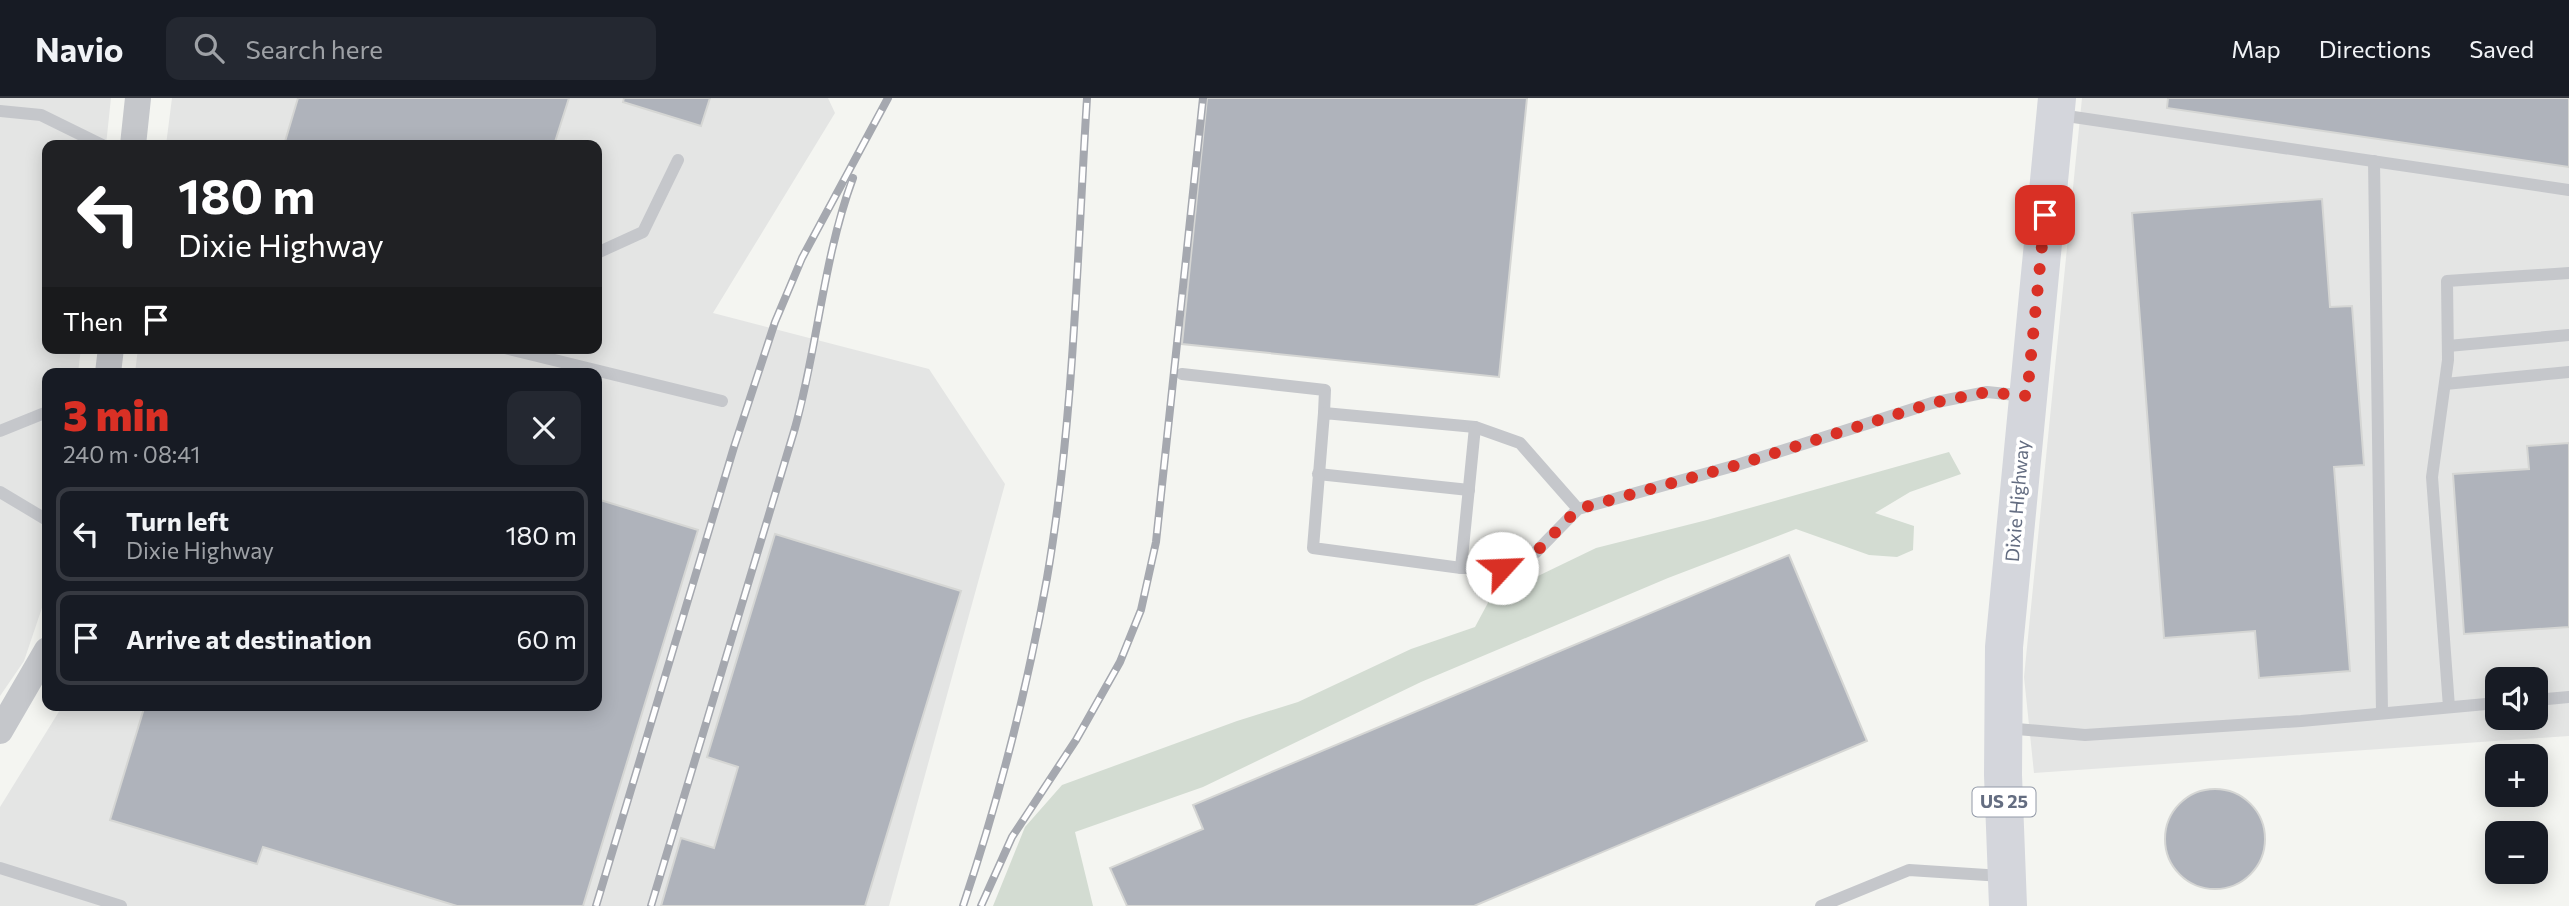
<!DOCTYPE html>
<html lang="en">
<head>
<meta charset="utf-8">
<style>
  body { margin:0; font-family:Commissioner,sans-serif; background:#242831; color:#f1f3f6; height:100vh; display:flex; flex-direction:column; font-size:26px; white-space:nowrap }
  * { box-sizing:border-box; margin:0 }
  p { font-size:23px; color:#9ea1a6 }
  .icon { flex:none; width:38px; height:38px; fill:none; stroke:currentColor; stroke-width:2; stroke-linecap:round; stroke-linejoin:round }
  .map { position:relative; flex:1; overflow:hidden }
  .side { position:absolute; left:42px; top:270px; width:560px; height:343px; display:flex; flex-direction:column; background:#171b24; border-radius:14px; box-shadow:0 4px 18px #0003 }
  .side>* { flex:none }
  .banner { position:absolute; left:42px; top:42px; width:560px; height:214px; border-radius:14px; box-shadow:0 4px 18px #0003; background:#202124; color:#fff; overflow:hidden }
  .buttons { position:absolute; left:2485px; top:569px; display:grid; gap:14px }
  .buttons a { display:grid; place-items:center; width:63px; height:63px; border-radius:14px; background:#171b24; box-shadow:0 4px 18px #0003; font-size:35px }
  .pin { position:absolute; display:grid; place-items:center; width:60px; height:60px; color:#fff; margin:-30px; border-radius:14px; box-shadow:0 4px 10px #0006 }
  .me { position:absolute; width:77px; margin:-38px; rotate:65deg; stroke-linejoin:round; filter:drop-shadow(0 0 5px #0008) }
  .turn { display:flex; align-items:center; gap:24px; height:147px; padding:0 21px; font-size:32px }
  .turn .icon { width:91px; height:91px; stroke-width:2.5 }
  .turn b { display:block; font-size:49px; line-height:60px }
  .then { display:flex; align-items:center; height:66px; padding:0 21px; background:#0003; gap:14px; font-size:26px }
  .round { display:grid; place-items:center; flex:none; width:74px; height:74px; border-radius:14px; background:#242831 }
  .overview { display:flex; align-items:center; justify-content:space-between; height:119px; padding:0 21px }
  h1 { font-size:42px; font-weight:800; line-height:52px; color:#d93025 }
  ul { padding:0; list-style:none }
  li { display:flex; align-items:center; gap:21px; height:94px; margin:0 14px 10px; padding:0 7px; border:4px solid #363941; border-radius:14px }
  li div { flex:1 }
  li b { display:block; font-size:26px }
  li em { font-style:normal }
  header { display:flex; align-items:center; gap:42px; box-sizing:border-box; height:98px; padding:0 35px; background:#171b24; border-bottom:2px solid #363941 }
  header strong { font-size:33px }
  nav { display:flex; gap:38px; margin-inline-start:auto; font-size:24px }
  .search { width:490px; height:63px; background:#242831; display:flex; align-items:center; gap:18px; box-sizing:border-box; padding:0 24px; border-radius:14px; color:#9ea1a6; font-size:26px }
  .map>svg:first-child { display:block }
</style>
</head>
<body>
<header>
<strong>Navio</strong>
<div class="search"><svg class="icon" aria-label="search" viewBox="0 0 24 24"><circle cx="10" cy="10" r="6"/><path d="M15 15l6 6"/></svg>Search here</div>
<nav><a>Map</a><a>Directions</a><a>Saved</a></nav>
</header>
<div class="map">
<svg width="2569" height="808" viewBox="0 0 2569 808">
  <rect width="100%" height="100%" fill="#f4f5f1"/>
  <g fill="#e4e5e4" fill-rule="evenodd">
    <polygon points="0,0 111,0 106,47 47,47 47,250 81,250 78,275 47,275 47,495 24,563 0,598"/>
    <polygon points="172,0 828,0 835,15 713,215 929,271 1005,386 889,808 0,808 0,709 63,607 597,607 597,275 135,275 138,250 597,250 597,47 166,47"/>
    <path d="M2082,0H2569V638L2034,675L2024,579ZM2497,581H2536V620H2497Z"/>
  </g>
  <polygon fill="#d3dcd2" points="1949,354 1961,376 1910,394 1875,415 1914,428 1913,452 1897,459 1869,457 1796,431 1668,480 1421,584 1203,689 1075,734 1093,808 993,808 1025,729 1062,687 1237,623 1298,604 1411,551 1475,529 1490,501 1596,450 1707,422"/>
  <g fill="#afb3bb" stroke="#d5d6d4" stroke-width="2">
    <polygon points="298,0 569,0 554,47 284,47"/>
    <polygon points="624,0 710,0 701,28 623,4"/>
    <polygon points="1207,0 1527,0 1499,279 1182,246"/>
    <polygon points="2168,0 2569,0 2569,69 2167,10"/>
    <polygon points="2322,101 2330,209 2352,208 2364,367 2334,369 2350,573 2259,580 2255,533 2164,540 2132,115"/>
    <polygon points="2569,345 2569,529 2464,536 2453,376 2529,371 2527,348"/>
    <polygon points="597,401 698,432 583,808 457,808 263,749 257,766 110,722 145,607 597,607"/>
    <polygon points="775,436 961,493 865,808 661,808 681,740 714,750 738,669 707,659"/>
    <polygon points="1789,457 1867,643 1474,808 1127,808 1110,770 1203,731 1193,707"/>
    <circle cx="2215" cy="741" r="50"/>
  </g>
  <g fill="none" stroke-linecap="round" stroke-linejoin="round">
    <g stroke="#c5c7cb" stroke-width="12">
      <polyline points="0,13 41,17 102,47"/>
      <polyline points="2060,17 2569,92"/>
      <polyline points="2374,63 2382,615"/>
      <polyline points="597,155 643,134 678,62"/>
      <polyline points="2448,248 2569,237"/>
      <polyline points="505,250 722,303"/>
      <polyline points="1182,276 1325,292 1324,315"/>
      <polyline points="2445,286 2569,274"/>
      <polyline points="0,333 47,314"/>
      <polyline points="1318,376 1469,392"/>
      <polyline points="0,394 47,422"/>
      <polyline points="1578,411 1520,345 1475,329 1324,315 1313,450 1461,470 1502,470 1536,454 1578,411 1737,367 1932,305 1987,294 2026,298"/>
      <polyline points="1461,470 1475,329"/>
      <polyline points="2536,602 2569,599"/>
      <polyline points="2449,609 2432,379 2448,262 2447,183 2569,175"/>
      <polyline points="2006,630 2085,637 2301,623 2497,605"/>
      <polyline points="0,770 121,808"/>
      <polyline points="1821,808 1909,772 2002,778"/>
    </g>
    <g stroke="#c5c7cb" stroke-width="26">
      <polyline points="133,47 138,0"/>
      <polyline points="108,275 111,250"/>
      <polyline points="0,633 47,552"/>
    </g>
    <polyline stroke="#d4d6dc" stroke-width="38" points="2008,808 2003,677 2004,549 2057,0"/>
    <g stroke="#a5a8af" stroke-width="8">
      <g id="rail">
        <polyline points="596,808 734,349 775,224 802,160 888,0"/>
        <path d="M651,808L795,330C818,247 823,161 853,80"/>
        <path d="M963,808C999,701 1027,592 1047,480C1074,322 1077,160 1087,0"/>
        <polyline points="981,808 1012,739 1076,642 1120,564 1141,512 1156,444 1203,0"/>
      </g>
    </g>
    <use href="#rail" stroke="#fff" stroke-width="5" stroke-dasharray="16" stroke-linecap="butt"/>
  </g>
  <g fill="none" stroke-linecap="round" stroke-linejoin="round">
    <polyline stroke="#d93025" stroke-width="12" stroke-dasharray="0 21.6" points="1502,470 1536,454 1578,411 1737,367 1932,305 1987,294 2027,298 2045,117"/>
  </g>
  <g text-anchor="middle" stroke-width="7" stroke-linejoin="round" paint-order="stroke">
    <rect fill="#fff" stroke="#9299a7" stroke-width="2" x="1972.5" y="689.5" width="63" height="29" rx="5"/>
    <g font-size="18" font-weight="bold" fill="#646d81">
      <text x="2004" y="710">US 25</text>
    </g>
    <g font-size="19" fill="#646d81" stroke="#fff">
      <text transform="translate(2017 403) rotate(-85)" y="7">Dixie Highway</text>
    </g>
  </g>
</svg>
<div class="buttons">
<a><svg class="icon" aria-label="sound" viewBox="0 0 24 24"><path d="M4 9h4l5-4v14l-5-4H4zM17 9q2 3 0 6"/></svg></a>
<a>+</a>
<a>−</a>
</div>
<div class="pin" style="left:2045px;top:117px;background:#d93025"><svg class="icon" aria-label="arrive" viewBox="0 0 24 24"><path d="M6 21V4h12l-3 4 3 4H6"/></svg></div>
<svg class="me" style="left:1502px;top:470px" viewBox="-20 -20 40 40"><circle r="19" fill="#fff"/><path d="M0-13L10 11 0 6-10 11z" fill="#d93025"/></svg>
<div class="banner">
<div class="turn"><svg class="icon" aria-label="left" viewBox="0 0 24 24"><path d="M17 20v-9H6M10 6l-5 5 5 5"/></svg><div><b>180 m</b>Dixie Highway</div></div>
<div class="then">Then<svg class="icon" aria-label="arrive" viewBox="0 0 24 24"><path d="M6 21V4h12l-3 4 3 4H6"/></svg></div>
</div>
<section class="side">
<div class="overview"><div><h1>3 min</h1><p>240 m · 08:41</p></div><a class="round"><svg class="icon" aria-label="close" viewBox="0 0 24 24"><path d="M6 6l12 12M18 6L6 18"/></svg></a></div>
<ul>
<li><svg class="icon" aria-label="left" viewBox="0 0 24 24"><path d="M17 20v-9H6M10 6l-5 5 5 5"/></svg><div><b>Turn left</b><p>Dixie Highway</p></div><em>180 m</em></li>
<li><svg class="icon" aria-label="arrive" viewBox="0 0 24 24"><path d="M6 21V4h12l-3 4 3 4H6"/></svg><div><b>Arrive at destination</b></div><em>60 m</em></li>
</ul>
</section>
</div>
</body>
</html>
